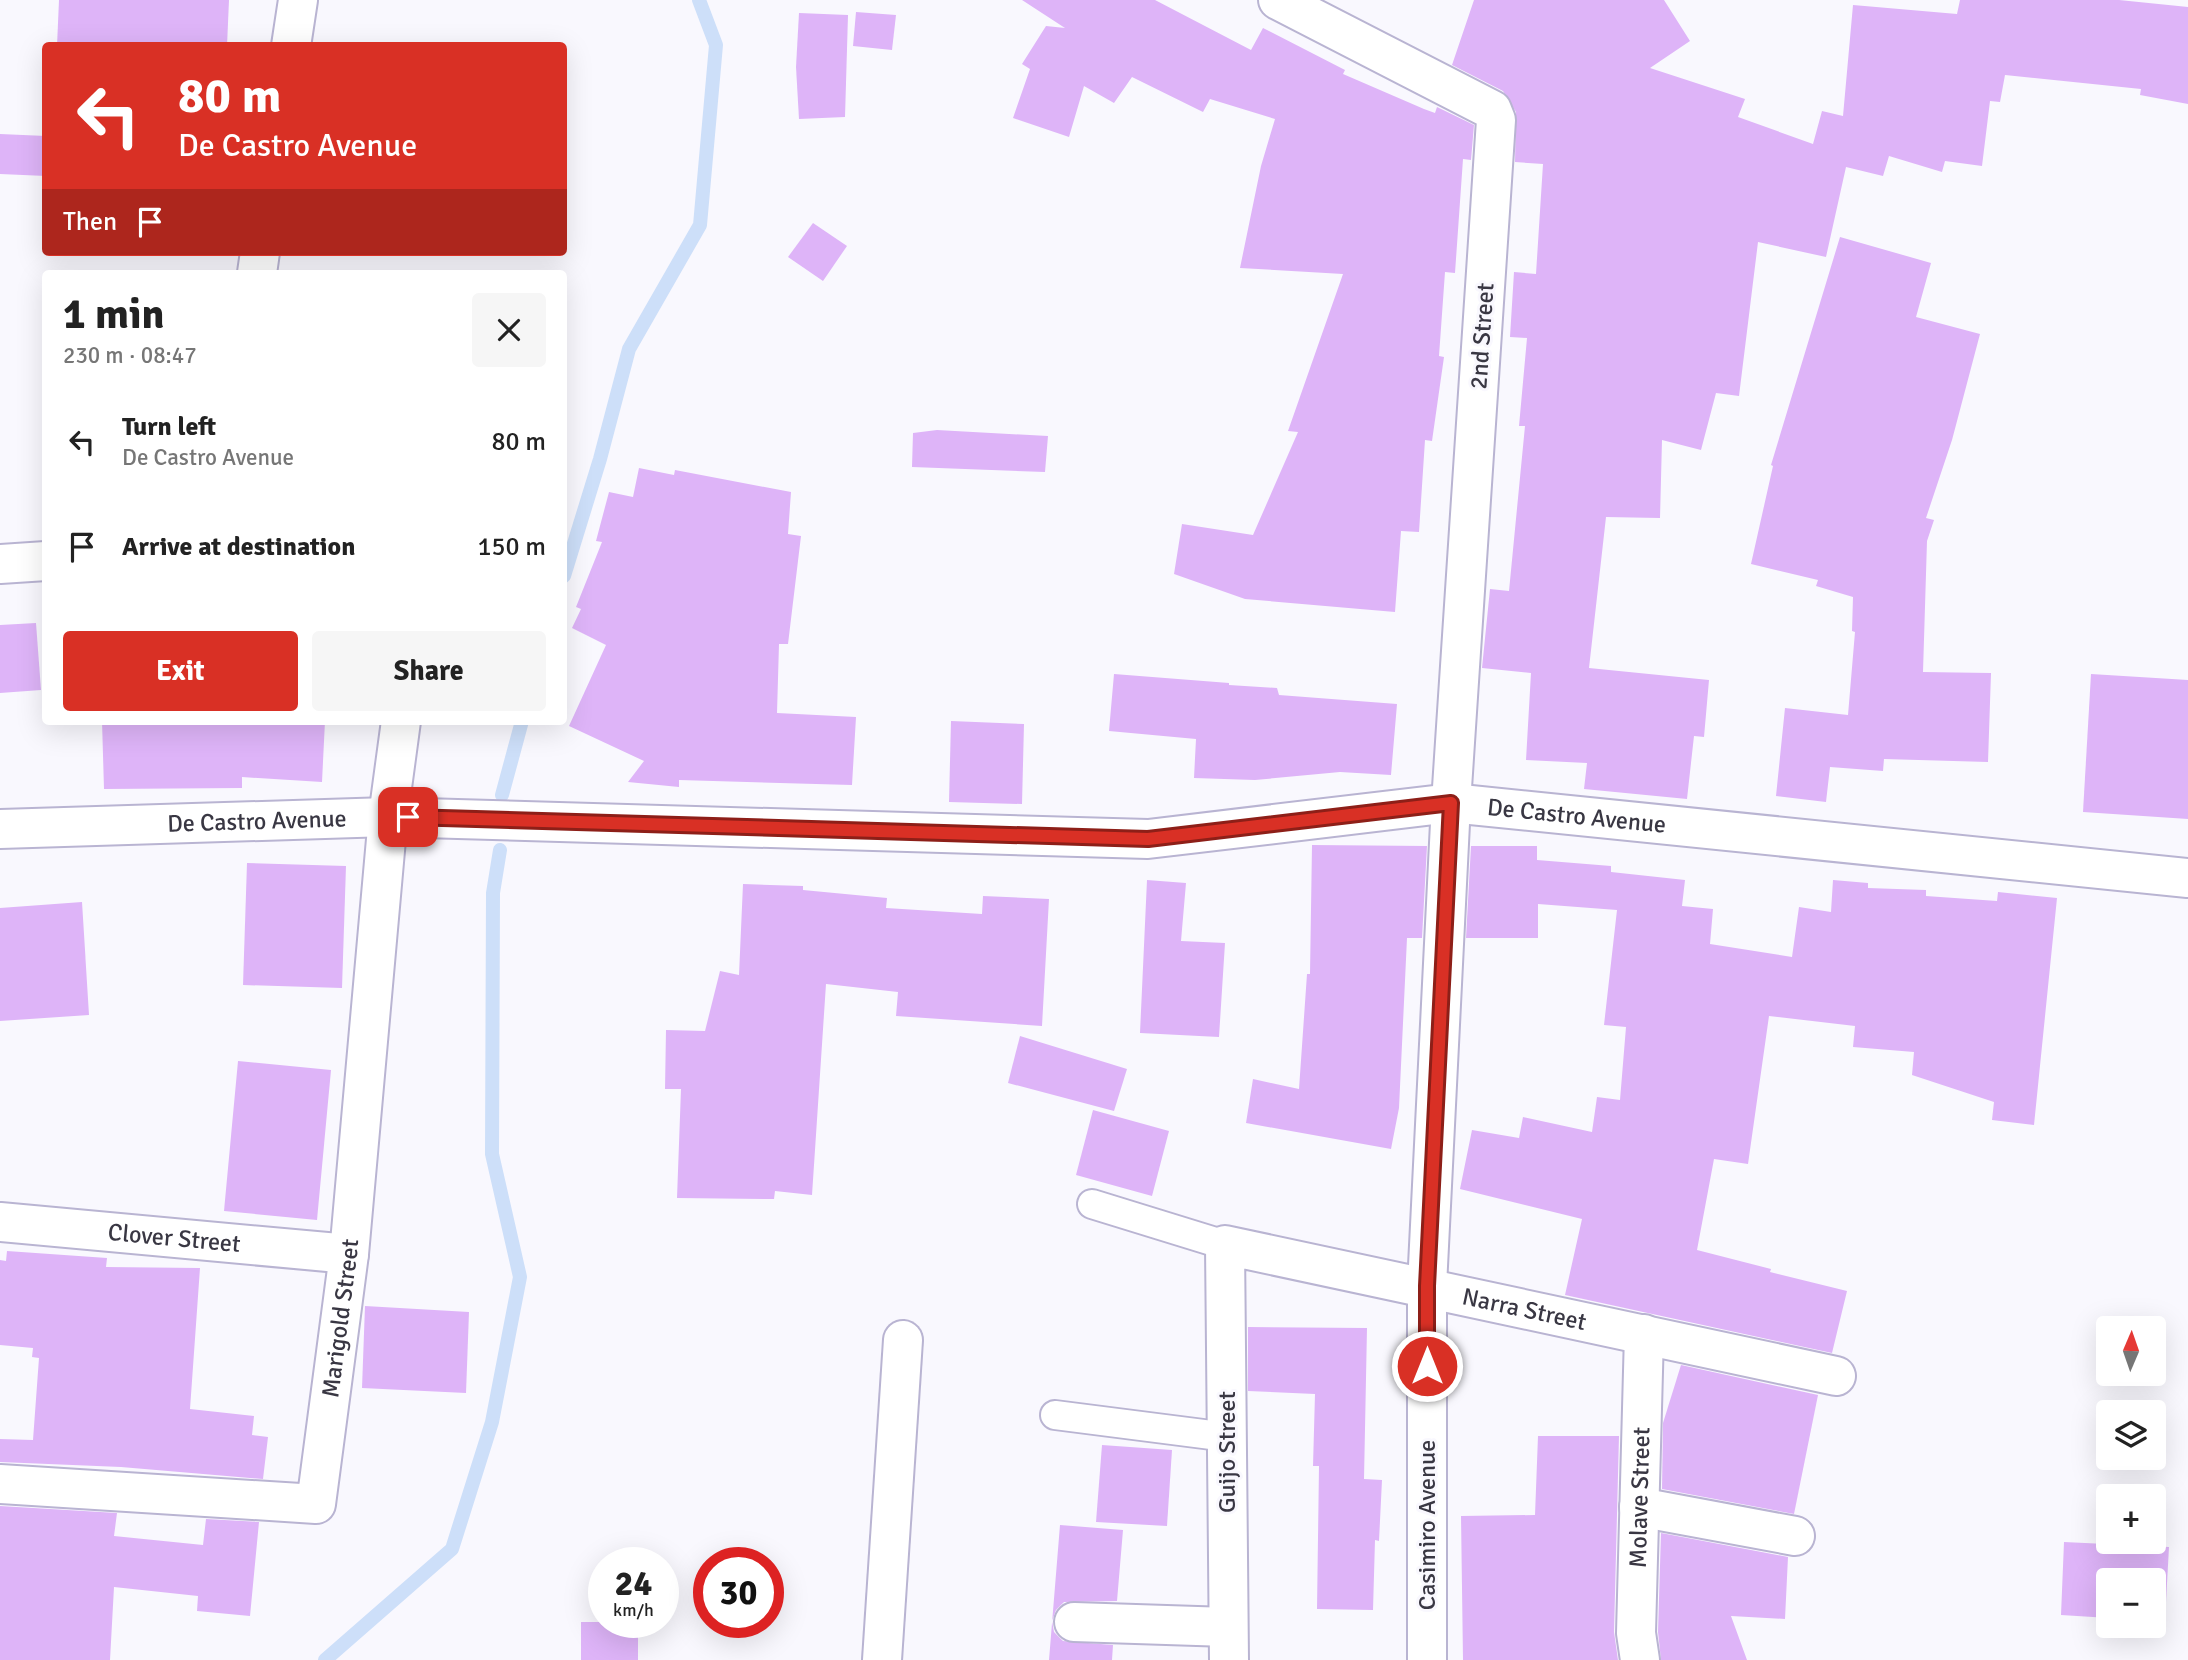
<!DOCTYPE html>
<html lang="en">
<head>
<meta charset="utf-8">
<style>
  body { margin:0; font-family:Signika,sans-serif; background:#f6f6f6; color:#222; height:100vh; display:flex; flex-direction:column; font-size:26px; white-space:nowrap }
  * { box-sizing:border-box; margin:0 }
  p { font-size:23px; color:#767676 }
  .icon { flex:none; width:38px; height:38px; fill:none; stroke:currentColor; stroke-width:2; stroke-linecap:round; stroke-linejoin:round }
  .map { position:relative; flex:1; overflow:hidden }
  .drawer { position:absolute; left:42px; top:270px; width:525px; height:455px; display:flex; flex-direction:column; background:#fff; border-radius:7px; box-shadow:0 7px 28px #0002 }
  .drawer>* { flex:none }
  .top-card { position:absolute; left:42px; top:42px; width:525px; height:214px; border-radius:7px; box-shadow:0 7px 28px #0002; background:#d93025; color:#fff; overflow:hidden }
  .needle { width:46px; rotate:2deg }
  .fabs { position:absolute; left:2096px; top:1316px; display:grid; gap:14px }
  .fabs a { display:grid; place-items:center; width:70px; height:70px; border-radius:7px; background:#fff; box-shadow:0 7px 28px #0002; font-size:35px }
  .speed { position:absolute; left:588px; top:1547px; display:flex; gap:14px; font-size:35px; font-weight:700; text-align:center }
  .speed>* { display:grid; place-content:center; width:91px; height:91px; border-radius:50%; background:#fff; box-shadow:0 7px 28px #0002; line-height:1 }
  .speed small { font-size:18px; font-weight:400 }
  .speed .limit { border:10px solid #d22; background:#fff; color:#111 }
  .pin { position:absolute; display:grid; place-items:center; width:60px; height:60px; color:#fff; margin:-30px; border-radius:14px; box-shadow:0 4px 10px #0006 }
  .me { position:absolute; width:77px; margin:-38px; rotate:0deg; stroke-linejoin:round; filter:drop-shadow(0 0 5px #0008) }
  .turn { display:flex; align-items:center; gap:24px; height:147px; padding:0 21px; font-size:32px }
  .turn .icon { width:91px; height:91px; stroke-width:2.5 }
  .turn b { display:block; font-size:49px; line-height:60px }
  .then { display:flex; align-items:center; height:66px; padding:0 21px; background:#0003; gap:14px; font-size:26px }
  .round { display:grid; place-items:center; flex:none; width:74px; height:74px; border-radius:7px; background:#f6f6f6 }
  .headline { display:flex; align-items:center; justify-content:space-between; height:119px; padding:0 21px }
  h1 { font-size:42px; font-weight:800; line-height:52px }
  .cta { display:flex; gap:14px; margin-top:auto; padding:14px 21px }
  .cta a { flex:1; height:80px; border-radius:7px; background:#d93025; color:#fff; font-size:28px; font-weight:800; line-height:80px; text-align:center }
  .cta a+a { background:#f6f6f6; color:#222 }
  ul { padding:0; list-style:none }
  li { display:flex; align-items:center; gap:21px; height:105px; padding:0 21px }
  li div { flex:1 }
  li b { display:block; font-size:26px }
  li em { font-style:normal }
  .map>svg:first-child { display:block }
</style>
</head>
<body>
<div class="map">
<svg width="2188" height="1660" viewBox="0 0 2188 1660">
  <rect width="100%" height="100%" fill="#f9f8fe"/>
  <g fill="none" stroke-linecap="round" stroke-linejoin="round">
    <g stroke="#cddff9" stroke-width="14">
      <polyline points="564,576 600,459 629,349 700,225 716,45 699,0"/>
      <polyline points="502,795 522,721"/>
      <polyline points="325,1660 452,1549 492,1422 520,1277 492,1154 493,893 500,850"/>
    </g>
  </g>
  <g fill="#deb4f8">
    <polygon points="59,0 229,0 227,46 57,46"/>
    <polygon points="1022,0 1155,0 1251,50 1263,28 1345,70 1343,74 1424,109 1435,113 1437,107 1474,125 1471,160 1463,159 1455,273 1445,272 1439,356 1444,357 1432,441 1425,440 1419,532 1401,531 1395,612 1245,599 1174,574 1182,524 1253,535 1298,432 1288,431 1343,274 1240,268 1261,166 1275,119 1210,99 1203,112 1132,77 1114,103 1084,86 1069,137 1013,118 1030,69 1022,64 1046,26 1065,28"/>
    <polygon points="1474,0 1664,0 1690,41 1650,68 1745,99 1738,117 1813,144 1822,111 1843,116 1853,5 1957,14 1960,0 2119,0 2188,7 2188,104 2140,95 2141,89 2005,75 2000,102 1990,101 1982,166 1945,161 1942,172 1889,156 1883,176 1846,167 1826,257 1758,242 1739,396 1716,393 1701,450 1662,440 1660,518 1606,517 1589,668 1709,680 1704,737 1694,736 1687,799 1584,789 1587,763 1526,760 1531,673 1482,668 1490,589 1509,591 1525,426 1519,426 1527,338 1510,337 1514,272 1536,274 1543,164 1515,162 1516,112 1503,91 1452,65"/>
    <polygon points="856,12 896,15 892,50 853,46"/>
    <polygon points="799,13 848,15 845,117 799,119 796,67"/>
    <polygon points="0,134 46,136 46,176 0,174"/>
    <polygon points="813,223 847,246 823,281 788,257"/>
    <polygon points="1840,237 1931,263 1916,317 1980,334 1952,440 1926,518 1934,520 1927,541 1923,672 1991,673 1988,762 1884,759 1883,771 1830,767 1826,802 1776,796 1785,708 1848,715 1855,632 1852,631 1853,597 1816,586 1818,580 1751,564 1773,466 1771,465"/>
    <polygon points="937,430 1048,436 1045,472 912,467 913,433"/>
    <polygon points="639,468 674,475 675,470 791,492 788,534 801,536 788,644 779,644 777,713 856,717 852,785 679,780 679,787 628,782 644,761 569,726 606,645 572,628 581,609 576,607 602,542 596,541 609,492 633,497"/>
    <polygon points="36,623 41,690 0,693 0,625"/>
    <polygon points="1114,674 1229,683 1229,685 1277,688 1279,695 1397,704 1391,775 1340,772 1255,780 1194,778 1196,739 1109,731"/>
    <polygon points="2091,674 2188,680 2188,819 2083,812"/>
    <polygon points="102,721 325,721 322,782 242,777 242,788 104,789"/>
    <polygon points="951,721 1024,724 1022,804 949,802"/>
    <polygon points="1312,845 1427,846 1422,938 1407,938 1399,1108 1391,1149 1246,1123 1253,1079 1299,1089 1307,974 1310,974"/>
    <polygon points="1471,846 1537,846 1537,860 1611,866 1611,872 1685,880 1682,906 1713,909 1710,944 1792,957 1799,907 1831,912 1833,880 1868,883 1868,888 1926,890 1926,896 1997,901 1998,892 2057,898 2034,1125 1992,1120 1994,1102 1912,1075 1914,1052 1853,1047 1855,1026 1769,1016 1748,1164 1714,1159 1697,1250 1771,1269 1770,1272 1847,1291 1832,1353 1565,1295 1582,1219 1460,1189 1472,1130 1519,1138 1523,1117 1592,1132 1597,1097 1620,1100 1626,1027 1604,1025 1617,910 1538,904 1538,938 1466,938"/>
    <polygon points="247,863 346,866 342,988 243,985"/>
    <polygon points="1147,880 1186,883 1181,941 1225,943 1219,1037 1140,1033"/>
    <polygon points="743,884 803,886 803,890 887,898 886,908 982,914 983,896 1049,899 1042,1026 896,1016 898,992 826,984 812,1195 775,1191 774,1199 677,1198 681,1089 665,1089 666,1030 705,1031 720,971 739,975"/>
    <polygon points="82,902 89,1015 0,1021 0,908"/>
    <polygon points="1020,1036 1127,1069 1114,1111 1008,1083"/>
    <polygon points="238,1061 331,1070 317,1220 224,1211"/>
    <polygon points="1093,1110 1169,1131 1152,1196 1076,1175"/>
    <polygon points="7,1251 107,1258 106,1267 200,1268 190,1409 254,1416 252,1435 268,1437 263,1479 121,1467 0,1462 0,1439 33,1440 39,1358 32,1357 33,1348 0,1345 0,1260 6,1261"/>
    <polygon points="365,1306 469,1312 466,1393 362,1388"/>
    <polygon points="1248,1327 1367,1328 1364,1479 1382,1480 1379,1541 1375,1540 1373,1610 1317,1609 1319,1466 1313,1466 1315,1394 1248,1391"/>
    <polygon points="1681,1365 1818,1395 1794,1514 1662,1489 1663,1423"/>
    <polygon points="1538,1436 1619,1436 1614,1632 1618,1660 1463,1660 1461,1516 1535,1515"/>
    <polygon points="1102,1445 1172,1450 1167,1526 1096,1522"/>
    <polygon points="0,1506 117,1513 114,1536 203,1545 206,1519 259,1522 250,1616 197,1611 198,1596 114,1587 110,1660 0,1660"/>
    <polygon points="1060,1525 1123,1530 1117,1601 1064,1602 1056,1610 1052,1621 1054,1632 1063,1641 1113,1645 1112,1660 1049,1660"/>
    <polygon points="1661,1533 1788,1557 1785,1619 1731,1616 1747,1660 1661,1660 1658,1632"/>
    <polygon points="2064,1542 2169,1547 2165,1620 2154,1620 2154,1580 2109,1580 2109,1618 2061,1615"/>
    <rect x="581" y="1622" width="57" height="38"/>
  </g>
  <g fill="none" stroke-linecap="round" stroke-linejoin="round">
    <g stroke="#b9b4d2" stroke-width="32">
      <g id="service">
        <polyline points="1092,1204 1225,1245"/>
        <polyline points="1055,1415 1227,1437"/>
      </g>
    </g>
    <g stroke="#b9b4d2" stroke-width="42">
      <g id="minor">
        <polyline points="1278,0 1492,110 1496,120 1451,803 1427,1286 1427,1660"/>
        <polyline points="291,46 298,0"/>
        <polyline points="257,273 260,252"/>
        <polyline points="0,564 46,561"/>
        <path id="s1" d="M0,829L388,817L1148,839L1451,803L2188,878"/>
        <path id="s2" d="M0,1222L349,1254"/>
        <path id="s3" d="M0,1484L316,1504L349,1254L388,817L401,721"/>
        <polyline points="1639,1507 1795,1536"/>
        <polyline points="1074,1622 1228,1627"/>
        <polyline points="882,1660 903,1340"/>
        <path id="s4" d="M1229,1660L1225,1245L1836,1376"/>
        <path id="s5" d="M1640,1660L1636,1633L1644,1334"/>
      </g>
    </g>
    <use href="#service" stroke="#fff" stroke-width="28"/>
    <use href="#minor" stroke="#fff" stroke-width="38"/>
  </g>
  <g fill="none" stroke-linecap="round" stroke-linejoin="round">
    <g stroke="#8d1f18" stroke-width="18">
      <polyline id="route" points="408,817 1148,839 1451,803 1427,1286 1427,1366"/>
    </g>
    <use href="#route" stroke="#d93025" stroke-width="12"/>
  </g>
  <g text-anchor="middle" stroke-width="6" stroke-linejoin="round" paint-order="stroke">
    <g font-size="24" fill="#393743" stroke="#f9f8fe">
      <text transform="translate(1482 336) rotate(-86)" y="8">2nd Street</text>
      <text dy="8" stroke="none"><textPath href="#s1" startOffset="1580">De Castro Avenue</textPath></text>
      <text dy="8" stroke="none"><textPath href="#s1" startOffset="257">De Castro Avenue</textPath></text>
      <text dy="8" stroke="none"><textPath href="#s2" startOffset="175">Clover Street</textPath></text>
      <text dy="8" stroke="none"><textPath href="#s4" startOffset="721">Narra Street</textPath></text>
      <text dy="8" stroke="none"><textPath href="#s3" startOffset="504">Marigold Street</textPath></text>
      <text transform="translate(1227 1452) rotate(-90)" y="8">Guijo Street</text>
      <text dy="8" stroke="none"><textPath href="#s5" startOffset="163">Molave Street</textPath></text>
      <text transform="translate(1427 1525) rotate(-90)" y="8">Casimiro Avenue</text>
    </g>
  </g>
</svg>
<div class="fabs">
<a><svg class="needle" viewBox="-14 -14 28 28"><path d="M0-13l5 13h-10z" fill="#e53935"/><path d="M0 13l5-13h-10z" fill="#767676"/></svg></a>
<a><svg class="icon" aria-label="layers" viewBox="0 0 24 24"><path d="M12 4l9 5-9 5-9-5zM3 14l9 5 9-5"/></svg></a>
<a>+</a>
<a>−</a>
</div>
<div class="speed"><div>24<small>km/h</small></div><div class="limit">30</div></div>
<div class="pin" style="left:408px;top:817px;background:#d93025"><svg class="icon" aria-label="arrive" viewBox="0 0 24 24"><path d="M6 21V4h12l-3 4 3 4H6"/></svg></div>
<svg class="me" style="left:1427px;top:1366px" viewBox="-20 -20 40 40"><circle r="17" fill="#d93025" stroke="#fff" stroke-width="3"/><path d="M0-11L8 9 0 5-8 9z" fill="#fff"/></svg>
<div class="top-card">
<div class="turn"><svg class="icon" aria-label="left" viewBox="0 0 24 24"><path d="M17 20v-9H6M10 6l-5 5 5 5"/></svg><div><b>80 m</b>De Castro Avenue</div></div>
<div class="then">Then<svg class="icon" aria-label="arrive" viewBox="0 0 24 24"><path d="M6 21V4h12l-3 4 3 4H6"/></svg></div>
</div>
<section class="drawer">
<div class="headline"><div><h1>1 min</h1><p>230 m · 08:47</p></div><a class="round"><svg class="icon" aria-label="close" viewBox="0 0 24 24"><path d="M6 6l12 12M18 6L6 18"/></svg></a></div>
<ul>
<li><svg class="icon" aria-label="left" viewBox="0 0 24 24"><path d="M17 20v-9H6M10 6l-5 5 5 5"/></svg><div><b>Turn left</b><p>De Castro Avenue</p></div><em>80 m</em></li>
<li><svg class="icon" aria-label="arrive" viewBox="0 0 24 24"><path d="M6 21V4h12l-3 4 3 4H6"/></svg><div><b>Arrive at destination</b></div><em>150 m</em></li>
</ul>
<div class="cta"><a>Exit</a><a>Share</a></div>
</section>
</div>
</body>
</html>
